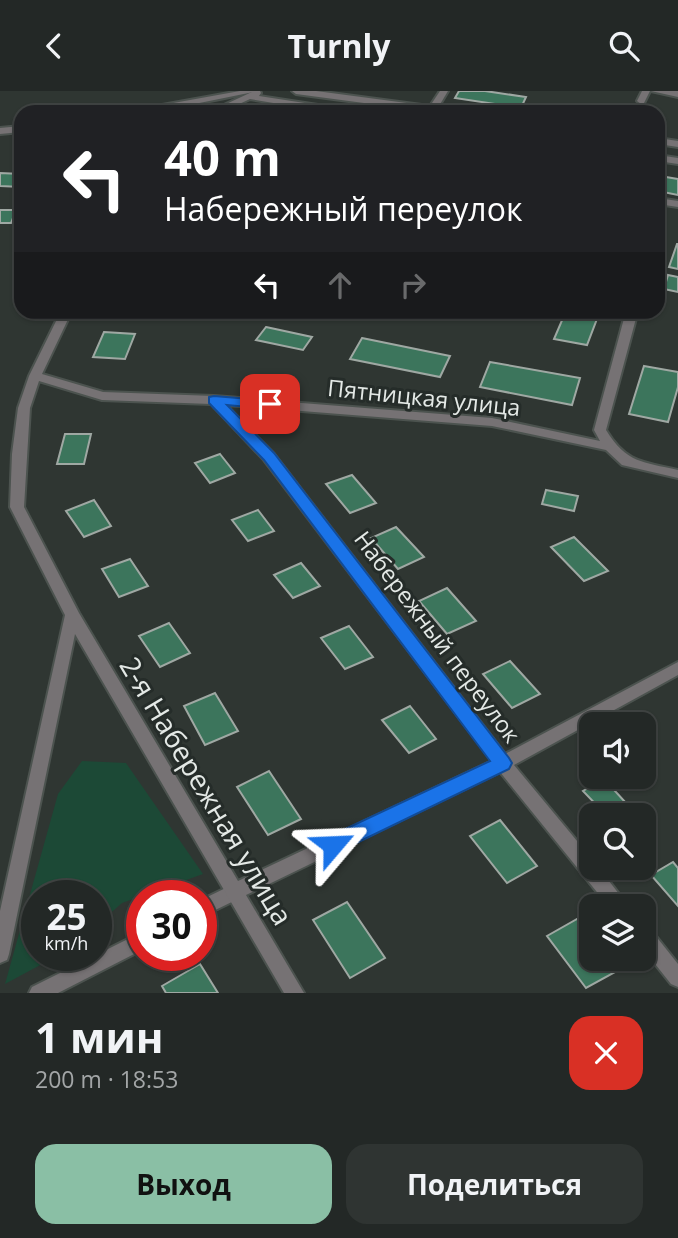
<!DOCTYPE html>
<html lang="ru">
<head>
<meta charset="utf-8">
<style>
  body { margin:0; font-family:"Open Sans",sans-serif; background:#2f3432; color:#f1f3f6; height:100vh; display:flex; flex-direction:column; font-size:26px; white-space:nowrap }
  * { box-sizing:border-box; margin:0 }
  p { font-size:23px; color:#a3a6a7 }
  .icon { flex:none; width:38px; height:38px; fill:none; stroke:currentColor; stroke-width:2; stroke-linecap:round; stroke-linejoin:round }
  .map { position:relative; height:902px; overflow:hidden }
  .side { display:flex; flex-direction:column; background:#232826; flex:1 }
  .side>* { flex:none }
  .banner { position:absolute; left:14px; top:14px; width:651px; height:214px; border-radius:21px; box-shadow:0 2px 5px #0004,0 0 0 2px #404443; background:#202124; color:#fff; overflow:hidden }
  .controls { position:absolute; left:579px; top:621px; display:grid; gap:14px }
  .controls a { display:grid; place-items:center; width:77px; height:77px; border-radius:14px; background:#232826; box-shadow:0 2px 5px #0004,0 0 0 2px #404443; font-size:35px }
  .speed { position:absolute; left:21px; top:789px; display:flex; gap:14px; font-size:35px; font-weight:700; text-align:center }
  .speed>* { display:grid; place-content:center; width:91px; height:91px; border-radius:50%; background:#232826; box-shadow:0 2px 5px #0004,0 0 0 2px #404443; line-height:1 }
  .speed small { font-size:18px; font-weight:400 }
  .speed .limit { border:10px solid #d22; background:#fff; color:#111 }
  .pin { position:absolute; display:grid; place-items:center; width:60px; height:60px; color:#fff; margin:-30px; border-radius:14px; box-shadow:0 4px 10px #0006 }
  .me { position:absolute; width:77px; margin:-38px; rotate:64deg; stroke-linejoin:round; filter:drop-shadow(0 0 5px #0008) }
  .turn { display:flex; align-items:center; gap:24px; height:147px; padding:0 35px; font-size:32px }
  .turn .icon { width:91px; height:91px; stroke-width:2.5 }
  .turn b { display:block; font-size:49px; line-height:60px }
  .lanes { display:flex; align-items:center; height:66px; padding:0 35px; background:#0003; justify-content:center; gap:35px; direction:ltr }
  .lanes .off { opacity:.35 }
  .round { display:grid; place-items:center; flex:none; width:74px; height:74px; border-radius:21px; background:#2f3432 }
  .headline { display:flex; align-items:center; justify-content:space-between; height:119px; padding:0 35px }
  h1 { font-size:42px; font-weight:700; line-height:52px }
  .action { display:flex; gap:14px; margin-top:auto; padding:14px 35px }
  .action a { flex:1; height:80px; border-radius:21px; background:#8abfa5; color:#111; font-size:28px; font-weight:700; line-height:80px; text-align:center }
  .action a+a { background:#2f3432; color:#f1f3f6 }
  header { display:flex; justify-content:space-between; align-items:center; height:91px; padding:0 35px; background:#232826; font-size:32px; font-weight:700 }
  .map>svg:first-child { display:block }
</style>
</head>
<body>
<header><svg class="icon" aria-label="back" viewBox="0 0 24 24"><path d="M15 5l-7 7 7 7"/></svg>Turnly<svg class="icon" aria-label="search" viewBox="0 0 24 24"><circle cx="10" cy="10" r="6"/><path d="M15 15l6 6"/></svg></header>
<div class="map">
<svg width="678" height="902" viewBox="0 0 678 902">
  <rect width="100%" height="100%" fill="#2f3632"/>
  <polygon fill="#1c4936" points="82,670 126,672 203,783 122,812 96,835 96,805 37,805 37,864 57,865 5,893 58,703"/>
  <g fill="#3c755c" stroke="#9fa8a3" stroke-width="2">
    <polygon points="459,0 485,0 526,6 521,17 455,7"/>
    <polygon points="590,13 649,21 587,21"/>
    <polygon points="0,82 21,83 21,96 0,95"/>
    <polygon points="666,86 678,88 678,104 663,101"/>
    <polygon points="0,119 16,119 11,132 0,132"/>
    <polygon points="677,153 678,153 678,178 669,176"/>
    <polygon points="668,184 678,186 678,201 664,198"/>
    <polygon points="566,220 600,220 587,254 554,248"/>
    <polygon points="266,236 312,246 303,259 256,249"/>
    <polygon points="104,241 135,243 125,268 93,266"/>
    <polygon points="362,247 450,265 440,286 350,268"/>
    <polygon points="490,271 580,287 572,314 480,296"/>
    <polygon points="644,275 678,281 678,296 668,331 629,323"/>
    <polygon points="65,343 91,343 84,373 57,373"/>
    <polygon points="220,363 235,382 210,392 195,372"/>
    <polygon points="352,384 376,412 350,422 326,393"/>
    <polygon points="546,399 578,405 574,420 542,413"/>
    <polygon points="94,409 111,435 84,446 66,420"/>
    <polygon points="258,419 274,440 248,450 232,429"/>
    <polygon points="396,436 424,466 398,478 371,447"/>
    <polygon points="574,446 608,480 584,490 551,456"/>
    <polygon points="130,468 148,495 119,506 102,478"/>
    <polygon points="301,472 320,495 293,507 274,484"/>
    <polygon points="447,497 476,530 447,543 419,510"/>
    <polygon points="169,532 190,562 160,576 139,545"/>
    <polygon points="349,535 373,566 345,578 321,547"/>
    <polygon points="510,570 540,603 512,617 483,583"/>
    <polygon points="215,602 238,640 205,654 184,615"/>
    <polygon points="410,615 436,648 409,662 382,629"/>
    <polygon points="269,680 301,728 268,744 237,696"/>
    <polygon points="604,688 637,724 606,724 583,700"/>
    <polygon points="500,729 537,775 507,792 470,745"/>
    <polygon points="673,771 678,777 678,815 651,784"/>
    <polygon points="347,811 385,867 350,887 313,829"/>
    <polygon points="577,828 592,847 592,868 607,868 617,880 586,897 547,845"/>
    <polygon points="200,873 218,902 166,902 162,895"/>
  </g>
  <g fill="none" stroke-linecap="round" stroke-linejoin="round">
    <g stroke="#4c534f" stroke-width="4">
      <g id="lane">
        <polygon points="240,0 259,0 155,21 135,21 140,18"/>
        <polygon points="440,0 448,0 436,20 430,20 428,18"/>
        <polygon points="642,0 650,0 644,12 641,13 637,10"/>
        <polygon points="651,0 678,0 678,6"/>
        <polygon points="21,35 21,41 0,43 0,37"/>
        <polygon points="658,107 678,110 678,116 658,113"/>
        <polygon points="236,792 242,794 245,800 242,806 201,826 201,809"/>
        <polygon points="142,841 142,859 58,902 29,902 32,896"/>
      </g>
    </g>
    <g stroke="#4c534f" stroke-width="4">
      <g id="street">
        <polygon points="254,0 260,0 261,2 259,5 344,18 349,21 327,21 250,8 222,21 209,21"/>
        <polygon points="292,0 316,0 452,18 457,21 432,21 296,3"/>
        <polygon points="658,47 678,50 678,56 658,53"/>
        <polygon points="658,64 678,67 678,73 658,70"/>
        <path d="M61,220H72L42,283L103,301L214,305L492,327L600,350L594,339L626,220H638L606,339C626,372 643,371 678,379V387L622,374L606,359L492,335L226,314L274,363L505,663L678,571V584L514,674L592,768V777H599L629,816H609L500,681L246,804L304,902H284L75,543L9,863L7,869L0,872V820L65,524L10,416L12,363L18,317L29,285ZM39,290L102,309L211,313L264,369L492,670L238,790L79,522L24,416L30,317Z"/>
        <polygon points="644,837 651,839 678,873 678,896 671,893 644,859"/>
      </g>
    </g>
    <use href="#lane" fill="#767274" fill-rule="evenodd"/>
    <use href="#street" fill="#767274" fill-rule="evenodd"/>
  </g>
  <polygon fill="#1a73e8" stroke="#114b97" stroke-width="2" points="214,305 275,310 275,316 270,318 227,314 274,362 509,667 512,672 509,678 340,760 333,762 326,760 323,754 326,747 490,670 264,369 209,312 209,306"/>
  <g text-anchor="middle" stroke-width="6" stroke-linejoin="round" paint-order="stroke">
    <g font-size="23" fill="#e4e9e6" stroke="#252c29">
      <text transform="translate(424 307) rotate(6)" y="8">Пятницкая улица</text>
      <text transform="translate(437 546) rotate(53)" y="8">Набережный переулок</text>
    </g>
    <g font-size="28" fill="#e4e9e6" stroke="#252c29">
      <text transform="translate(206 700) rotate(59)" y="10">2-я Набережная улица</text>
    </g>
  </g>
</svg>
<div class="controls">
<a><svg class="icon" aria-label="sound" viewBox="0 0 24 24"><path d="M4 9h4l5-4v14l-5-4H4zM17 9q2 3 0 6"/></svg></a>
<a><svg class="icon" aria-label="search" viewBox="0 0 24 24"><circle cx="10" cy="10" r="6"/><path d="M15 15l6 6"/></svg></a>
<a><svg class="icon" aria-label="layers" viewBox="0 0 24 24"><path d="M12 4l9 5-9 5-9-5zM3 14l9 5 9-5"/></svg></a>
</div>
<div class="speed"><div>25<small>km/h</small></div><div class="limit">30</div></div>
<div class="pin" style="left:270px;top:313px;background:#d93025"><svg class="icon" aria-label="arrive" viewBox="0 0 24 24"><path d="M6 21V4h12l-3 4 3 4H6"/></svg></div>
<svg class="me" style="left:333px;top:754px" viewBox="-20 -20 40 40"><path d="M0-17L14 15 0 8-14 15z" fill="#1a73e8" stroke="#fff" stroke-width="4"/></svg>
<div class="banner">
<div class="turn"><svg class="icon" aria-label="left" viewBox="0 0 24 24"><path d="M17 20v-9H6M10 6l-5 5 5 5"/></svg><div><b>40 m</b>Набережный переулок</div></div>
<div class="lanes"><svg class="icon" aria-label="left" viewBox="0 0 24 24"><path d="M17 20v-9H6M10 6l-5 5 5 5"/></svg><svg class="icon off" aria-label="ahead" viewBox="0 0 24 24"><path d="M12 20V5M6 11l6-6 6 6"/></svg><svg class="icon off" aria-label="right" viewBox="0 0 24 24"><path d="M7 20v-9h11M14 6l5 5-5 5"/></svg></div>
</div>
</div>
<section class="side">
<div class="headline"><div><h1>1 мин</h1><p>200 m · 18:53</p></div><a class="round" style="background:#d93025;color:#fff"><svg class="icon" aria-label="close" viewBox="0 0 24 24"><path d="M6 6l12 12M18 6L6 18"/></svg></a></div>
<div class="action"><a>Выход</a><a>Поделиться</a></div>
</section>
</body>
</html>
